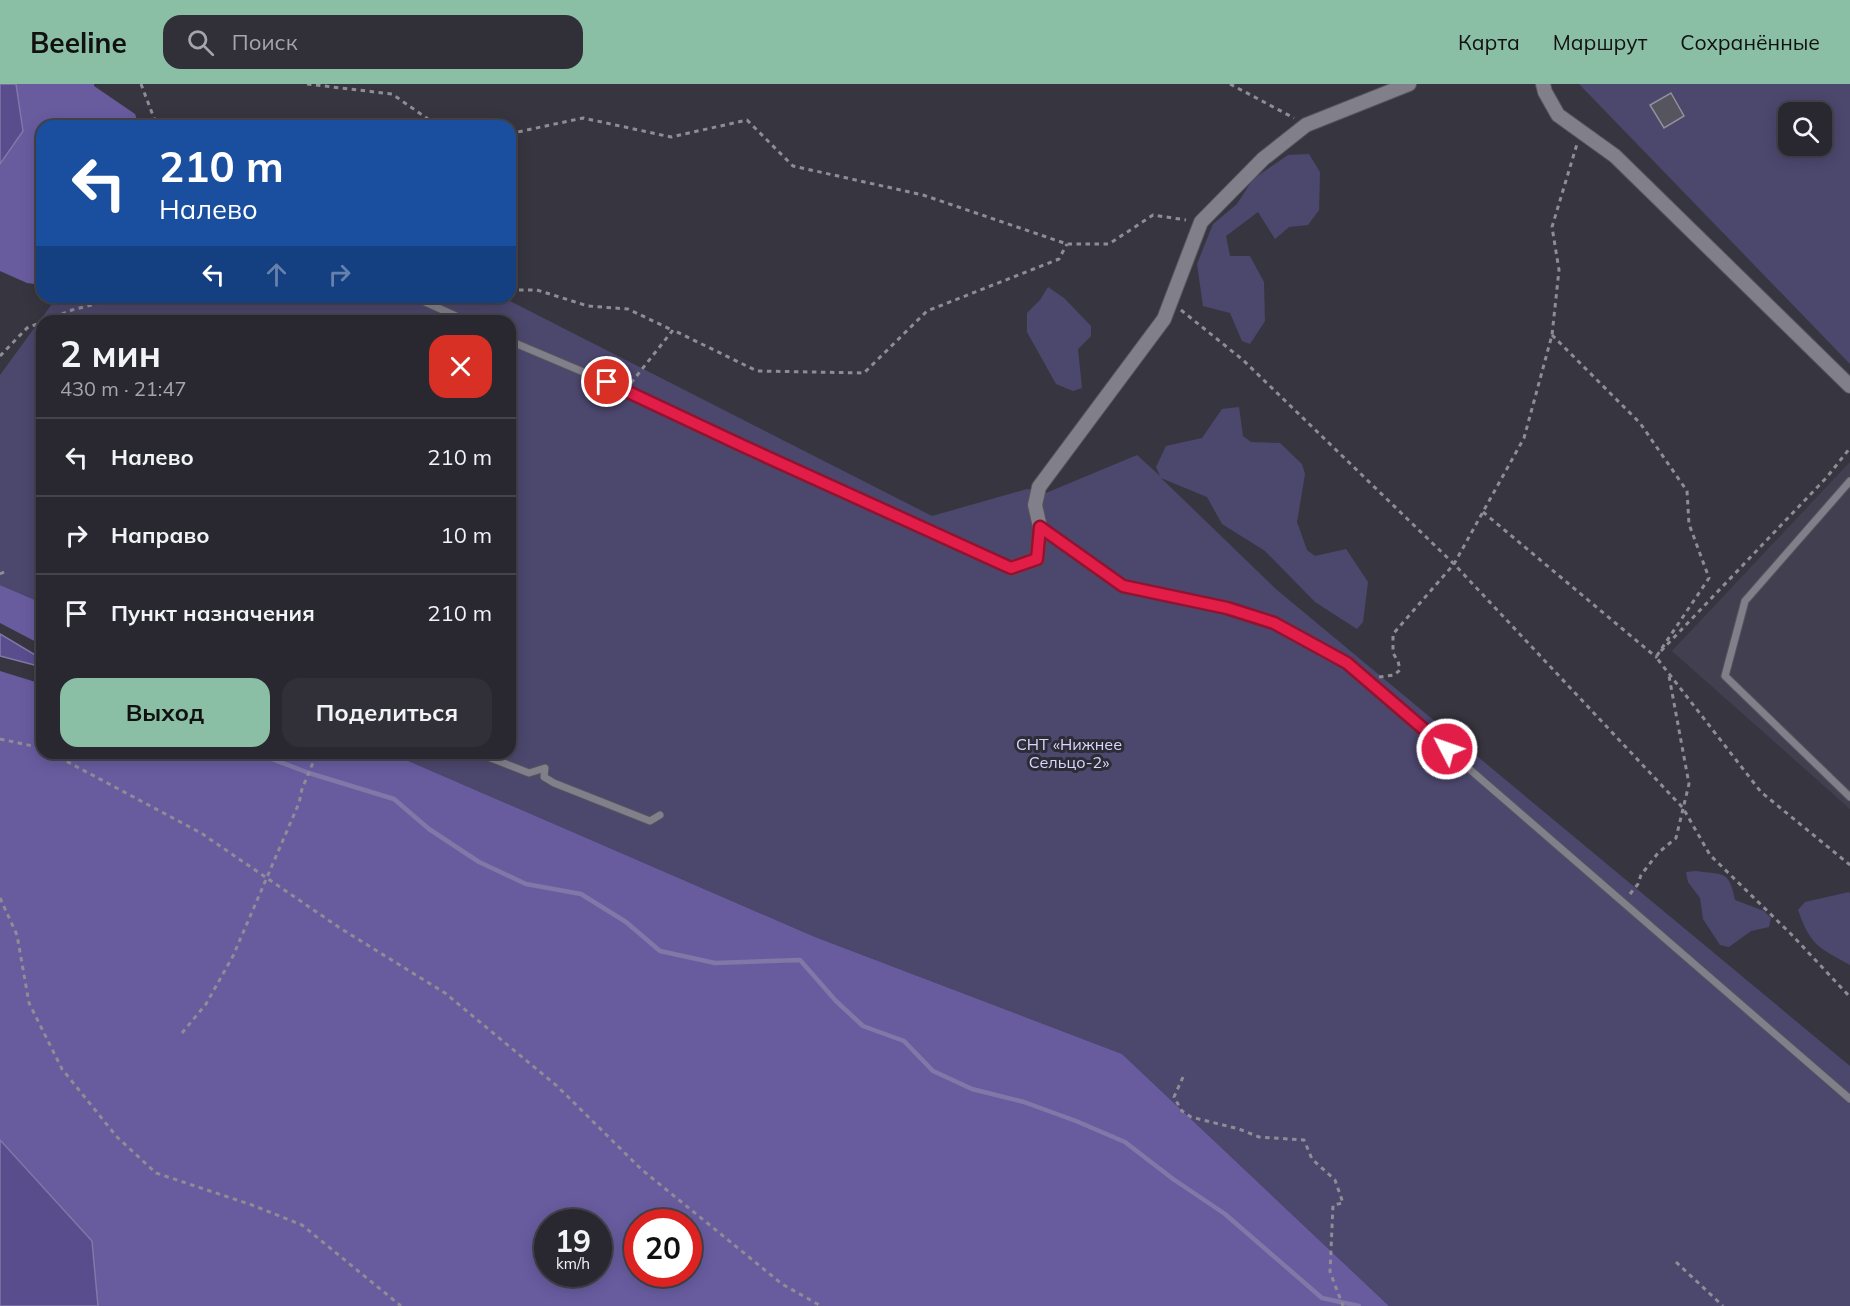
<!DOCTYPE html>
<html lang="ru">
<head>
<meta charset="utf-8">
<style>
  body { margin:0; font-family:Mulish,sans-serif; background:#313038; color:#f1f3f6; height:100vh; display:flex; flex-direction:column; font-size:22px; white-space:nowrap }
  * { box-sizing:border-box; margin:0 }
  p { font-size:20px; color:#a5a6ab }
  .icon { flex:none; width:33px; height:33px; fill:none; stroke:currentColor; stroke-width:2; stroke-linecap:round; stroke-linejoin:round }
  .map { position:relative; flex:1; overflow:hidden }
  .drawer { position:absolute; left:36px; top:231px; width:480px; height:444px; display:flex; flex-direction:column; background:#292830; border-radius:18px; box-shadow:0 3px 15px #0003,0 0 0 2px #45444c }
  .drawer>* { flex:none }
  .hud { position:absolute; left:36px; top:36px; width:480px; height:183px; border-radius:18px; box-shadow:0 3px 15px #0003,0 0 0 2px #45444c; background:#1a4fa0; color:#fff; overflow:hidden }
  .controls { position:absolute; left:1778px; top:18px; display:grid; gap:12px }
  .controls a { display:grid; place-items:center; width:54px; height:54px; border-radius:12px; background:#292830; box-shadow:0 3px 15px #0003,0 0 0 2px #45444c; font-size:30px }
  .speed { position:absolute; left:534px; top:1125px; display:flex; gap:12px; font-size:30px; font-weight:700; text-align:center }
  .speed>* { display:grid; place-content:center; width:78px; height:78px; border-radius:50%; background:#292830; box-shadow:0 3px 15px #0003,0 0 0 2px #45444c; line-height:1 }
  .speed small { font-size:15px; font-weight:400 }
  .speed .limit { border:9px solid #d22; background:#fff; color:#111 }
  .pin { position:absolute; display:grid; place-items:center; width:51px; height:51px; color:#fff; margin:-26px; border:3px solid #fff; border-radius:50%; box-shadow:0 2px 6px #0007 }
  .me { position:absolute; width:66px; margin:-33px; rotate:311deg; stroke-linejoin:round; filter:drop-shadow(0 0 4px #0008) }
  .turn { display:flex; align-items:center; gap:21px; height:126px; padding:0 24px; font-size:27px }
  .turn .icon { width:78px; height:78px; stroke-width:2.5 }
  .turn b { display:block; font-size:42px; line-height:51px }
  .lanes { display:flex; align-items:center; height:57px; padding:0 24px; background:#0003; justify-content:center; gap:30px; direction:ltr }
  .lanes .off { opacity:.35 }
  .round { display:grid; place-items:center; flex:none; width:63px; height:63px; border-radius:18px; background:#313038 }
  .overview { display:flex; align-items:center; justify-content:space-between; height:102px; padding:0 24px }
  h1 { font-size:36px; font-weight:700; line-height:45px }
  .primary-button { display:flex; gap:12px; margin-top:auto; padding:12px 24px }
  .primary-button a { flex:1; height:69px; border-radius:18px; background:#8abfa5; color:#111; font-size:24px; font-weight:700; line-height:69px; text-align:center }
  .primary-button a+a { background:#313038; color:#f1f3f6 }
  ul { padding:0; list-style:none }
  li { display:flex; align-items:center; gap:18px; height:78px; padding:0 24px; border-top:2px solid #45444c }
  li div { flex:1 }
  li b { display:block; font-size:22px }
  li em { font-style:normal }
  header { display:flex; align-items:center; gap:36px; box-sizing:border-box; height:84px; padding:0 30px; background:#8abfa5; color:#111 }
  header strong { font-size:28px }
  nav { display:flex; gap:33px; margin-inline-start:auto; font-size:21px }
  .search { width:420px; height:54px; background:#313038; display:flex; align-items:center; gap:15px; box-sizing:border-box; padding:0 21px; border-radius:18px; color:#a5a6ab; font-size:22px }
  .map>svg:first-child { display:block }
</style>
</head>
<body>
<header>
<strong>Beeline</strong>
<div class="search"><svg class="icon" aria-label="search" viewBox="0 0 24 24"><circle cx="10" cy="10" r="6"/><path d="M15 15l6 6"/></svg>Поиск</div>
<nav><a>Карта</a><a>Маршрут</a><a>Сохранённые</a></nav>
</header>
<div class="map">
<svg width="1850" height="1222" viewBox="0 0 1850 1222">
  <rect width="100%" height="100%" fill="#373640"/>
  <polygon fill="#424050" points="1850,378 1850,725 1672,567"/>
  <g fill="#4c476d" fill-rule="evenodd">
    <path d="M1579,0H1850V280ZM1788,28H1821V62H1788Z"/>
    <polygon points="1309,70 1320,88 1319,126 1308,141 1289,143 1275,155 1258,128 1226,152 1230,172 1250,172 1264,198 1265,237 1250,260 1242,257 1230,229 1203,222 1197,180 1213,140 1237,120 1253,95 1288,71"/>
    <polygon points="1048,203 1064,214 1091,242 1091,252 1078,265 1082,304 1073,307 1056,300 1027,248 1027,229 1040,216"/>
    <polygon points="57,213 502,213 932,432 1027,405 1046,409 1137,371 1160,392 1156,383 1166,362 1202,354 1222,325 1239,323 1243,352 1251,358 1280,359 1302,380 1305,390 1297,438 1307,466 1315,472 1346,465 1368,498 1363,538 1357,545 1315,518 1265,467 1222,440 1207,413 1161,394 1277,506 1850,982 1850,1222 1389,1222 1122,970 815,853 390,669 510,669 510,237 42,237 42,519 0,501 0,291"/>
    <path d="M1696,787C1724,791 1729,786 1735,816L1764,827L1771,834L1769,843L1751,847L1729,863L1720,861L1703,835L1700,814L1688,798L1686,788Z"/>
    <path d="M1849,808L1850,810V881C1818,863 1811,862 1798,826L1805,818Z"/>
  </g>
  <g fill="#685c9f" fill-rule="evenodd">
    <polygon points="16,0 94,0 94,2 135,30 139,42 42,42 42,201 27,199 0,187 0,80 23,47"/>
    <polygon points="0,501 42,519 42,561 0,539"/>
    <path d="M0,587L42,600V669H390L815,853L1122,970L1389,1222H98L92,1157L0,1056ZM548,1138H598V1190H548ZM638,1138H688V1190H638Z"/>
  </g>
  <g fill="#594d8e" stroke="#8178a8" stroke-width="1.5">
    <polygon points="0,0 16,0 23,47 0,80"/>
    <polygon points="0,550 42,575 42,583 0,572"/>
    <polygon points="0,1056 92,1157 98,1222 0,1222"/>
  </g>
  <g fill="none" stroke-linecap="round" stroke-linejoin="round">
    <polyline stroke="#8178a8" stroke-width="4.5" points="256,669 309,689 394,715 429,745 479,778 526,800 581,810 626,838 660,867 715,879 800,876 836,917 863,942 904,957 933,987 972,1005 1024,1018 1076,1037 1125,1058 1173,1095 1225,1130 1322,1214 1359,1222"/>
  </g>
  <polygon fill="#55545f" stroke="#91909c" stroke-width="1.5" points="1671,9 1684,32 1664,44 1650,21"/>
  <g fill="none" stroke-linecap="round" stroke-linejoin="round">
    <g stroke="#55545c" stroke-width="9">
      <g id="service">
        <polyline points="414,213 467,237"/>
        <polyline points="510,257 626,306 743,362 1011,484"/>
        <polyline points="1850,397 1745,517 1725,592 1850,713"/>
        <polyline points="1041,443 1123,502 1227,524 1274,539 1347,579 1850,1015"/>
        <polyline points="478,669 529,689 545,684 544,693 554,699 650,737 660,731"/>
      </g>
    </g>
    <g stroke="#55545c" stroke-width="16">
      <g id="minor">
        <polyline points="1543,0 1545,8 1558,31 1615,72 1850,302"/>
        <polyline points="1011,484 1037,475 1040,443 1035,421 1039,403 1164,235 1201,138 1263,75 1306,41 1409,0"/>
      </g>
    </g>
    <g stroke="#8e8d95" stroke-width="3" stroke-dasharray="4.5 4.5" stroke-linecap="butt">
      <polyline points="141,0 157,42"/>
      <polyline points="307,0 392,10 438,42"/>
      <polyline points="1230,0 1294,34"/>
      <polyline points="479,42 490,39 498,42"/>
      <polyline points="510,47 513,49 583,34 671,53 747,36 793,82 923,111 1067,160 1109,160 1153,131 1186,136"/>
      <polyline points="510,206 537,206 588,222 628,225 672,246"/>
      <polyline points="1181,226 1243,276 1454,480 1683,724 1710,771 1791,850 1850,913"/>
      <polyline points="45,237 72,226 107,217 112,213"/>
      <polyline points="1552,251 1640,339 1687,407 1689,440 1709,494 1656,573 1761,708 1850,781"/>
      <polyline points="0,272 27,244 42,238"/>
      <polyline points="631,299 673,246 757,287 864,289 927,227 1059,175 1067,160"/>
      <polyline points="1483,428 1656,573 1657,572"/>
      <polyline points="0,490 6,487"/>
      <polyline points="1661,567 1827,393 1850,364"/>
      <polyline points="1379,593 1394,591 1400,586 1398,577 1393,569 1393,550 1454,480 1524,354 1552,251 1559,186 1552,143 1577,60"/>
      <polyline points="0,655 42,664"/>
      <polyline points="51,669 201,749 340,844 445,909 557,1002 641,1085 782,1200 821,1222"/>
      <polyline points="1630,810 1638,800 1641,791 1658,769 1676,754 1689,700 1669,592"/>
      <polyline points="0,814 17,851 29,919 62,985 117,1053 156,1089 252,1121 302,1141 401,1222"/>
      <polyline points="182,949 206,920 233,872 299,719 302,705 317,669"/>
      <polyline points="1183,993 1174,1013 1182,1027 1191,1033 1239,1045 1259,1053 1304,1056 1312,1075 1335,1096 1343,1119 1333,1121 1330,1188 1343,1222"/>
      <polyline points="1676,1178 1723,1222"/>
    </g>
    <use href="#service" stroke="#807f8a" stroke-width="7"/>
    <use href="#minor" stroke="#807f8a" stroke-width="14"/>
  </g>
  <g fill="none" stroke-linecap="round" stroke-linejoin="round">
    <g stroke="#92132f" stroke-width="15">
      <polyline id="route" points="607,298 743,362 1011,484 1037,475 1040,443 1123,502 1227,524 1274,539 1347,579 1447,665"/>
    </g>
    <use href="#route" stroke="#e11d48" stroke-width="10"/>
  </g>
  <g text-anchor="middle" stroke-width="6" stroke-linejoin="round" paint-order="stroke">
    <g font-size="16" fill="#dad6fd" stroke="#2d2c36">
      <text x="1069" y="666">СНТ «Нижнее<tspan x="1069" dy="18">Сельцо-2»</tspan></text>
    </g>
  </g>
</svg>
<div class="controls">
<a><svg class="icon" aria-label="search" viewBox="0 0 24 24"><circle cx="10" cy="10" r="6"/><path d="M15 15l6 6"/></svg></a>
</div>
<div class="speed"><div>19<small>km/h</small></div><div class="limit">20</div></div>
<div class="pin" style="left:607px;top:298px;background:#d93025"><svg class="icon" aria-label="arrive" viewBox="0 0 24 24"><path d="M6 21V4h12l-3 4 3 4H6"/></svg></div>
<svg class="me" style="left:1447px;top:665px" viewBox="-20 -20 40 40"><circle r="17" fill="#e11d48" stroke="#fff" stroke-width="3"/><path d="M0-11L8 9 0 5-8 9z" fill="#fff"/></svg>
<div class="hud">
<div class="turn"><svg class="icon" aria-label="left" viewBox="0 0 24 24"><path d="M17 20v-9H6M10 6l-5 5 5 5"/></svg><div><b>210 m</b>Налево</div></div>
<div class="lanes"><svg class="icon" aria-label="left" viewBox="0 0 24 24"><path d="M17 20v-9H6M10 6l-5 5 5 5"/></svg><svg class="icon off" aria-label="ahead" viewBox="0 0 24 24"><path d="M12 20V5M6 11l6-6 6 6"/></svg><svg class="icon off" aria-label="right" viewBox="0 0 24 24"><path d="M7 20v-9h11M14 6l5 5-5 5"/></svg></div>
</div>
<section class="drawer">
<div class="overview"><div><h1>2 мин</h1><p>430 m · 21:47</p></div><a class="round" style="background:#d93025;color:#fff"><svg class="icon" aria-label="close" viewBox="0 0 24 24"><path d="M6 6l12 12M18 6L6 18"/></svg></a></div>
<ul>
<li><svg class="icon" aria-label="left" viewBox="0 0 24 24"><path d="M17 20v-9H6M10 6l-5 5 5 5"/></svg><div><b>Налево</b></div><em>210 m</em></li>
<li><svg class="icon" aria-label="right" viewBox="0 0 24 24"><path d="M7 20v-9h11M14 6l5 5-5 5"/></svg><div><b>Направо</b></div><em>10 m</em></li>
<li><svg class="icon" aria-label="arrive" viewBox="0 0 24 24"><path d="M6 21V4h12l-3 4 3 4H6"/></svg><div><b>Пункт назначения</b></div><em>210 m</em></li>
</ul>
<div class="primary-button"><a>Выход</a><a>Поделиться</a></div>
</section>
</div>
</body>
</html>
